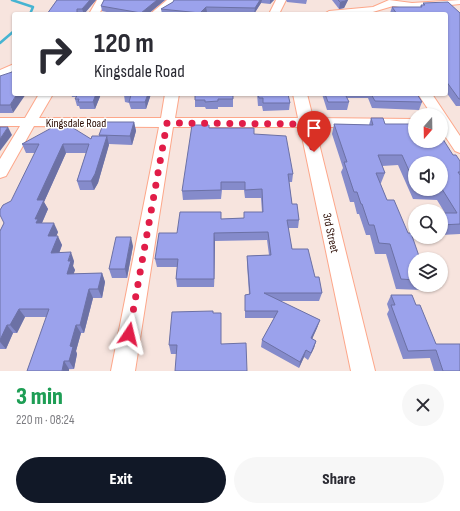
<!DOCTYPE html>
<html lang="en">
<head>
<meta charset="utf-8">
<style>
  body { margin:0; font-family:"Sofia Sans Condensed",sans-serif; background:#f7f7f7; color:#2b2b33; height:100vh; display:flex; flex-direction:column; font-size:15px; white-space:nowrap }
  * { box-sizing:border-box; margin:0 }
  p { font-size:13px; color:#7c7c81 }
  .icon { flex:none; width:22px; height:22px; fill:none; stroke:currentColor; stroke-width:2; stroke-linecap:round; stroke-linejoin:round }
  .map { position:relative; height:371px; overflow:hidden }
  .details { display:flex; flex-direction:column; background:#fff; flex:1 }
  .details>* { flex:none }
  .top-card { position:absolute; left:12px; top:12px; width:436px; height:84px; border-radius:4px; box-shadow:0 1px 3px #0004; background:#fff; color:#2b2b33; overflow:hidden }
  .needle { width:26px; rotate:200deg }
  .tools { position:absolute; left:408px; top:108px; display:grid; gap:8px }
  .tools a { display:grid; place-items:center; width:40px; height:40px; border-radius:50%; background:#fff; box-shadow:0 1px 3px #0004; font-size:20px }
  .pin { position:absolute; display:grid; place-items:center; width:34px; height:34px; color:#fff; margin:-41px -17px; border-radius:50% 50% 50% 0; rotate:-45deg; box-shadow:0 0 4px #0007 }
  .pin .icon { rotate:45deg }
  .me { position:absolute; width:44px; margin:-22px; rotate:10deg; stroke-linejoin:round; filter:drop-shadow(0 0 3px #0008) }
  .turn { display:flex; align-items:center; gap:14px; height:84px; padding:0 16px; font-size:18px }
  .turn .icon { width:52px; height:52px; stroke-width:2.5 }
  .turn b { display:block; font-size:28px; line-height:34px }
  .round { display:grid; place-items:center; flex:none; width:42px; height:42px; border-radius:21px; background:#f7f7f7 }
  .head { display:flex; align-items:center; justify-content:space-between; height:68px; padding:0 16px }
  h1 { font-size:24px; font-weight:800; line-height:30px; color:#1e9e55 }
  .action { display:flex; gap:8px; margin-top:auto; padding:8px 16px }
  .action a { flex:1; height:46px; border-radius:24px; background:#111827; color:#fff; font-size:16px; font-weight:800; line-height:46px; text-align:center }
  .action a+a { background:#f7f7f7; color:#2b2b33 }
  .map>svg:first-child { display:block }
</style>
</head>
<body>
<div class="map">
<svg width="460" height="371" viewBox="0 0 460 371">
  <rect width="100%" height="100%" fill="#f7e4de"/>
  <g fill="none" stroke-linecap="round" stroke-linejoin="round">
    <g stroke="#46b4d2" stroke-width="2.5">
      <polyline points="12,0 33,7 30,14"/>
      <polyline points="0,43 14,31"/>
    </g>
    <g stroke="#fda78a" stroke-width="2">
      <g id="minor">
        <polygon points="97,0 107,0 99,14 89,14"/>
        <path d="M167,0H175C174,12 160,14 150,14Z"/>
        <polygon points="276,0 286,0 279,14 269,14"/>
        <polygon points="389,0 412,3 460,0 460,4 412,9 393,6 366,14 324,14 329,11 373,7"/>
        <polygon points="14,64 14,72 0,78 0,70"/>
        <polygon points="39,94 53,94 39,118 161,118 165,94 179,94 175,118 298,118 293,94 307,94 313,118 415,119 415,127 315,127 375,371 351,371 300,127 173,127 135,371 111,371 159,127 34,126 6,176 0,178 0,159 20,126 0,126 0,118 25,118"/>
        <polygon points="418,94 432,94 460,136 460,153 455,151 441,130 441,115 432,115"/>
      </g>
    </g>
    <use href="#minor" fill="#fff" fill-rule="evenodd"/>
  </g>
  <g fill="#858bcb" fill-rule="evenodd">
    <polygon points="57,0 96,0 84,14 47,14"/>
    <polygon points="104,0 165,0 148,14 116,14 102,11 101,6"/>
    <polygon points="174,0 274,0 270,4 261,3 254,14 207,12 205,14 162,14 161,9 173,2"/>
    <polygon points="286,0 307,0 306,4 287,2"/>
    <polygon points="332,0 348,0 344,8 339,9"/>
    <polygon points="423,3 460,13 460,106 456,106 446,92 446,14 391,14 390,13 392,7 420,7 421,5 423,5"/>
    <polygon points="0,76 13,113 0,113"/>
    <polygon points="71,94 101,94 95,109 80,109 79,106 77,106 75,99 76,97 72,97"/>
    <polygon points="124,94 151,94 146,109 131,109 129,103 125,102 124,95"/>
    <polygon points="195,94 288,94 290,103 289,110 263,111 262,106 258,106 257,94 233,94 233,107 218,107 218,109 206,109 205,107 195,107"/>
    <polygon points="322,94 417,94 422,102 419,110 372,108 368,98 347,98 349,102 347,110 327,110"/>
    <path d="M371,118L385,124L453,155L460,161V234L441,235V213H445L437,200L413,199L398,165L382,166L385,173L381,183H380L387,200L415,259V285H424L421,290L396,289L386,254H375L370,235H366L359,214H357L354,202H350L341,172L343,168L332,134L334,124L369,125ZM415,163L441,189H415Z"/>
    <polygon points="134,122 136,131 132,145 109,144 98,183 94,190 80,190 77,181 86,153 66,153 44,202 48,209 42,223 58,232 56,236 62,245 59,253 74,261 73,266 75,270 73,274 102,273 105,282 102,298 93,298 84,333 81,333 76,351 77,354 74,369 27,371 47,317 25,317 17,333 13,333 6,349 0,349 0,231 4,223 35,153 26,153 22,144 91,139 99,136 99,135"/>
    <polygon points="209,125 209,128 254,134 293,174 292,182 289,182 292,204 299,220 298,228 288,228 292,249 315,277 322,293 319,301 280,301 320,320 317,328 312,339 316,341 314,348 308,360 304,357 299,368 261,347 262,340 274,318 245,318 245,295 249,294 247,264 247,256 269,255 267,240 215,241 214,287 177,287 176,279 177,267 157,267 155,259 177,233 221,219 244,218 244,212 262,212 261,198 245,198 244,190 222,190 221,199 183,200 182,191"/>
    <polygon points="133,246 127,278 112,278 109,269"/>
    <polygon points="391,295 416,305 436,344 460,344 460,371 434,371 430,358 403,359 387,314 389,310 387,304"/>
    <polygon points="213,311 177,354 171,354 169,345"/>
  </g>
  <g fill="#6c71a5">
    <polygon points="90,0 96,0 84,14 82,9"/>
    <polygon points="157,0 165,0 148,14 141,14 141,13"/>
    <polygon points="260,0 262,0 261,3 254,14 255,8"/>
    <polygon points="270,0 274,0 270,4"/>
    <polygon points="346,0 348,0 344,8 339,9 340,2"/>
    <polygon points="206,7 207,12 205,14 200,14"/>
    <polygon points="17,94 26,94 13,113 10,105"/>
    <polygon points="96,94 101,94 95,109 93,102"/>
    <polygon points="148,94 151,94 146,109 145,102"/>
    <polygon points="134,122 136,131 132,145 130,136"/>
    <polygon points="8,127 12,135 0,151 0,139"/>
    <polygon points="107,136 109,145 98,183 94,190 91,181"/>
    <polygon points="63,144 66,153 44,202 48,209 41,225 36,223 35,219 37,200"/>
    <polygon points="54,223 58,232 53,245 48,236"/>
    <polygon points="214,233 215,241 214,287"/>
    <polygon points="58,236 62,245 56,262 51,253"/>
    <polygon points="131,237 133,246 127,278 125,269"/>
    <polygon points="71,252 74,261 73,266 75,270 71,282 67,274 68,261"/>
    <polygon points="102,273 105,282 102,298 98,289"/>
    <polygon points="89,289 93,298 84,333 80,325"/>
    <polygon points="19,309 25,317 17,333 10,325"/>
    <polygon points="320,320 317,328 309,346 311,338"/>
    <polygon points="7,325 13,333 6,349 0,342 0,340"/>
    <polygon points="76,325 81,333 76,351 77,354 74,369 69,361 70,346"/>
    <polygon points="316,341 314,348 308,360 311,353"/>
    <polygon points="306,350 304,357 299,368 300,362"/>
    <polygon points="64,361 69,369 69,371 62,371"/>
  </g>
  <g fill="#9ba2ec" stroke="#6c71a5">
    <polygon points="57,0 90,0 82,9 77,9 77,14 47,14"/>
    <polygon points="104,0 157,0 141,13 101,6"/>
    <polygon points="174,0 260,0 255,8 206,7 200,13 161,9 173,2"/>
    <polygon points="338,0 346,0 346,1 340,2"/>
    <polygon points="448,2 460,13 460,99 459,99 446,81 446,14 397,14 392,7 422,7 421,5 425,5 423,3"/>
    <polygon points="304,13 388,13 388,14 305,14"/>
    <polygon points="14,68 14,94 17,94 10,105 0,105 0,76 12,72"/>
    <polygon points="78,94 96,94 93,102 78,102 79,99 75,99"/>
    <polygon points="124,94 148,94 145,102 129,102 131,95 124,95"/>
    <polygon points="195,94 233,94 233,99 218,99 218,101 205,102 205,100 195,100"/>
    <polygon points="258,94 288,94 290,103 263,103 263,98 259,98"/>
    <polygon points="325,94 345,94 349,102 328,102"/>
    <polygon points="371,94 417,94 422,102 375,101"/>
    <polygon points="371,118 383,118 385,124 415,124 415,141 441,141 441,136 453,155 456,155 460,161 460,172 458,172 460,175 460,224 441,225 441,213 457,213 442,189 433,189 441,189 441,163 415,163 415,184 402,155 378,155 385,173 376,173 387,200 394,200 408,233 411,233 420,259 415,259 415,280 401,279 390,244 379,243 374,225 369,225 362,204 361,204 357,192 354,192 344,162 347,162 334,124 373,125"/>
    <polygon points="104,122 134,122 130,136 99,135"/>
    <polygon points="192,125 209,125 209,128 254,128 254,134 286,136 293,174 288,174 292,204 297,204 299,220 287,220 292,249 308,249 315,277 319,277 322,293 264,293 320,320 311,338 316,341 311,353 306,350 300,362 262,340 278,311 245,311 245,295 250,294 247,256 271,255 268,232 214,233 214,279 176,279 178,259 155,259 159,233 177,233 180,212 221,212 221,219 244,218 244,212 263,212 262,189 245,190 245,182 221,182 221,190 182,191"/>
    <polygon points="55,126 70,126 91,139 92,136 107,136 95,174 91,181 77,181 89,144 63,144 37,200 44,200 35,219 38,219 36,223 54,223 48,236 58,236 51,253 71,252 68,261 71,261 67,274 102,273 98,289 89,289 80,325 76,325 70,346 73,347 69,361 64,361 62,371 27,371 49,309 19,309 10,325 7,325 0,340 0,231 4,223 0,215 0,210 3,205 11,201 39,144 22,144"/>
    <polygon points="0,127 8,127 0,139"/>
    <polygon points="116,237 131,237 125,269 109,269"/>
    <polygon points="391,295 412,295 416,305 420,305 436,344 460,344 460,371 443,371 436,350 408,351 391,305 395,305"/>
    <polygon points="213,311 213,313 221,313 221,344 246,343 247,371 175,371 177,345 169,345 172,312"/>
  </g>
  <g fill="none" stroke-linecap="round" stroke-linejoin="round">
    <polyline stroke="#e11d48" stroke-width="7" stroke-dasharray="0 12.6" points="129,334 167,123 307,124 314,152"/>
  </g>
  <g text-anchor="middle" stroke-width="3" stroke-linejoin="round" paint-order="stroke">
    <g font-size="12" fill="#2c0d04" stroke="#fff">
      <text x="76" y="127">Kingsdale Road</text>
      <text transform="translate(331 233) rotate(78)" y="4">3rd Street</text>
    </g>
  </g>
</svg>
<div class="tools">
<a><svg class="needle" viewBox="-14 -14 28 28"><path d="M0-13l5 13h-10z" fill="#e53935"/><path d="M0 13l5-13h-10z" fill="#7c7c81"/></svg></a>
<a><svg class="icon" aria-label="sound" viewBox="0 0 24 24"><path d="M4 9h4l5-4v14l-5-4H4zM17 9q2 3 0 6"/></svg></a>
<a><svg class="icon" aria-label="search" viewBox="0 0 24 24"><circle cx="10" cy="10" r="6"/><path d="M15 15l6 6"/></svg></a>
<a><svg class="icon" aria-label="layers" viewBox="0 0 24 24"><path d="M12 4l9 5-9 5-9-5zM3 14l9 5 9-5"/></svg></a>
</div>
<div class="pin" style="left:314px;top:152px;background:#d93025"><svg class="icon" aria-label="arrive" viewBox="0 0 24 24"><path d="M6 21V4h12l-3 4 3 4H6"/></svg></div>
<svg class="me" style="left:129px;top:334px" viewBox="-20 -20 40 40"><path d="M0-17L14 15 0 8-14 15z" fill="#e11d48" stroke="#fff" stroke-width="4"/></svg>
<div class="top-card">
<div class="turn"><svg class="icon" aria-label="right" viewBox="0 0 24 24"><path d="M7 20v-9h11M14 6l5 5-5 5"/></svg><div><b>120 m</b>Kingsdale Road</div></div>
</div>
</div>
<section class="details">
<div class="head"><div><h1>3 min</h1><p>220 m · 08:24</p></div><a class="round"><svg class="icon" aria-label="close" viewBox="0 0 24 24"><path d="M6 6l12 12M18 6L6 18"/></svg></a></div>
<div class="action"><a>Exit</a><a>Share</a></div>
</section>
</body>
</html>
